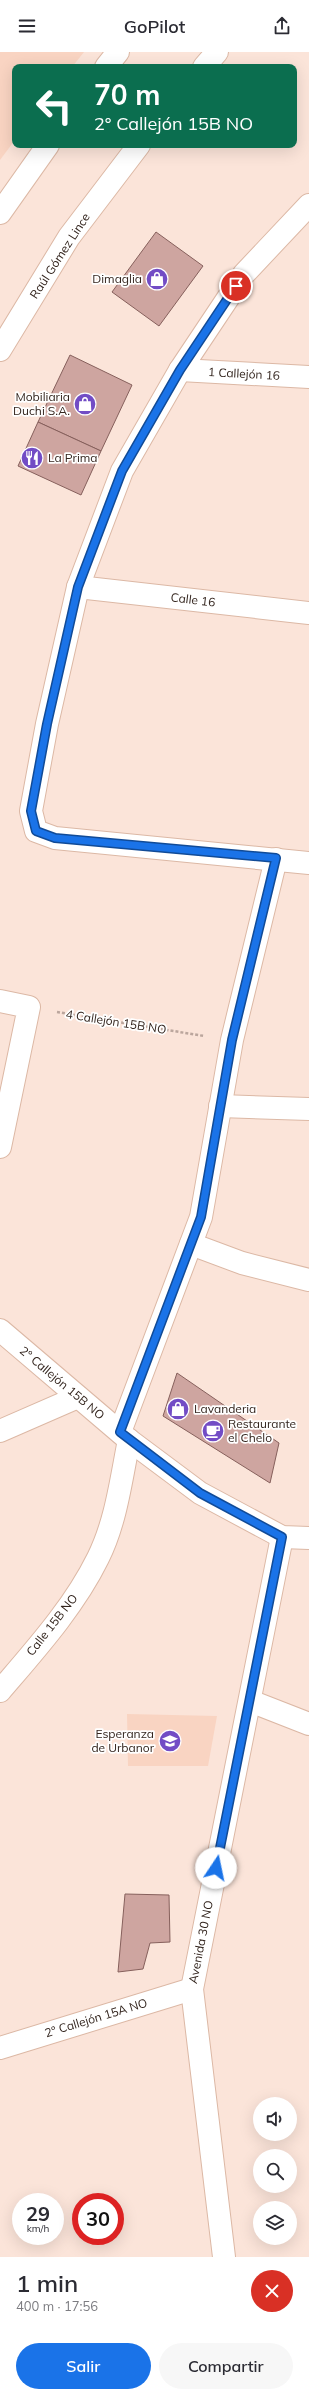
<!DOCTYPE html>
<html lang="es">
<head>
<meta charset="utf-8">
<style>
  body { margin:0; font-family:Mulish,sans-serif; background:#f7f7f7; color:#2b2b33; height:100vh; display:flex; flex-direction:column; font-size:15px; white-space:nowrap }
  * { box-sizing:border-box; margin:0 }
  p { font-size:13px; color:#7c7c81 }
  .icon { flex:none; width:22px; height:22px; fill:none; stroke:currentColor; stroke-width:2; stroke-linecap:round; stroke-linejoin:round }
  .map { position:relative; height:2205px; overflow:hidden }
  .sheet { display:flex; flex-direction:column; background:#fff; flex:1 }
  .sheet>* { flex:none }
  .banner { position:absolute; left:12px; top:12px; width:285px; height:84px; border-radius:8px; box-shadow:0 4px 16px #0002; background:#0b6e4f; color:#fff; overflow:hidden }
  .tools { position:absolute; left:253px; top:2045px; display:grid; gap:8px }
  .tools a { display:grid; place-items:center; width:44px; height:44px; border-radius:50%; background:#fff; box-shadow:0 4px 16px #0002; font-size:20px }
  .speed { position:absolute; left:12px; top:2141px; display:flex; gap:8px; font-size:20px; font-weight:700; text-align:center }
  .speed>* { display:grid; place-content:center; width:52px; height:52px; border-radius:50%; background:#fff; box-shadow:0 4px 16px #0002; line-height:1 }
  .speed small { font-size:10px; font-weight:400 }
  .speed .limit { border:6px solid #d22; background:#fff; color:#111 }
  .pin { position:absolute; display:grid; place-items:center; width:34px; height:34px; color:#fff; margin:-17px; border:2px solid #fff; border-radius:50%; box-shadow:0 1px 4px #0007 }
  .me { position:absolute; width:44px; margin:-22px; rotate:11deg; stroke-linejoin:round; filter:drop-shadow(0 0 3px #0008) }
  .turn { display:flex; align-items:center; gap:14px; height:84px; padding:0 16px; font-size:18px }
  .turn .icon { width:52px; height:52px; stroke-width:2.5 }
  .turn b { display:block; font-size:28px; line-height:34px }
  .round { display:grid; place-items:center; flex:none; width:42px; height:42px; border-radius:21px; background:#f7f7f7 }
  .headline { display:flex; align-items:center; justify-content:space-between; height:68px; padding:0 16px }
  h1 { font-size:24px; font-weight:600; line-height:30px }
  .primary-button { display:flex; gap:8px; margin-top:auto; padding:8px 16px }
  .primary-button a { flex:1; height:46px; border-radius:24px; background:#1a73e8; color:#fff; font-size:16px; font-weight:600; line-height:46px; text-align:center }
  .primary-button a+a { background:#f7f7f7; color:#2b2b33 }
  header { display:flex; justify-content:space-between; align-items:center; height:52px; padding:0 16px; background:#fff; font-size:18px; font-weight:600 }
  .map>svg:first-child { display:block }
</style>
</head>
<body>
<header><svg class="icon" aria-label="menu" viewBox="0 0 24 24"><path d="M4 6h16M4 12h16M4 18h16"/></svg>GoPilot<svg class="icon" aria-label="share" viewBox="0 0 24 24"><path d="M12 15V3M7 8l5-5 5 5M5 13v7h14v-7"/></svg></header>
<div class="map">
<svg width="309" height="2205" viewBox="0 0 309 2205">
  <rect width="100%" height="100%" fill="#fbe4d9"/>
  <g fill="#f9d4c2">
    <polygon points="0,0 84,0 72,15 15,15 15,88 0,108"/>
    <polygon points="127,1662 217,1664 208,1714 128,1714"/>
  </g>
  <g fill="#cea5a0" stroke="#86605c">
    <polygon points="156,180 203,214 159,274 112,240"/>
    <polygon points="70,303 132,333 101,399 38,370"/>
    <polygon points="38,370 101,399 81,443 18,414"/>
    <polygon points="177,1321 279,1391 270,1431 163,1364"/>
    <polygon points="125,1842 169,1843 170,1890 150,1891 143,1917 118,1920"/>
  </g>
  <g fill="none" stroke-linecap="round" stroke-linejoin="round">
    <g stroke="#dcb8a5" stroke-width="24">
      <g id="minor">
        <polyline points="309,153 244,222 180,318 122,419 78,535 47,672 31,759 36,779 55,786 309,811"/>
        <polyline points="180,318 309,325"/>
        <polyline points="78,535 309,561"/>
        <polyline points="0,949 29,955 0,1095"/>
        <polyline points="220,1054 309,1057"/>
        <polyline points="191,1192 242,1211 309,1228"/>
        <polyline points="0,1278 129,1388 200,1441 282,1485 309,1486"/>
        <polyline points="0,1379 78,1345"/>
        <polyline points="120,1380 201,1165 232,988 276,807"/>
        <path d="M0,1639C35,1598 74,1555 98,1506C116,1470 121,1428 129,1388"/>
        <polyline points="250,1649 309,1672"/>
        <polyline points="0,1996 192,1937"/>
        <polyline points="224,2205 192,1937 282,1485"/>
      </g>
    </g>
    <g stroke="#dcb8a5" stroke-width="24">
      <g id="secondary">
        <polyline points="106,15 118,0"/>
        <polyline points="204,15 217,0"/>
        <polyline points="0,161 48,93"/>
        <polyline points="0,298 69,185 139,93"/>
      </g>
    </g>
    <polyline stroke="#bba69d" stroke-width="2.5" stroke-dasharray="3 2" stroke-linecap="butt" points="57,960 204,984"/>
    <use href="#minor" stroke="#fff" stroke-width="22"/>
    <use href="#secondary" stroke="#fff" stroke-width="22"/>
  </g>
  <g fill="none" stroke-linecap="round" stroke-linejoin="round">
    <g stroke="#114b97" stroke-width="10">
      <polyline id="route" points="216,1816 282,1485 200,1441 120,1380 201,1165 232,988 276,806 55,786 36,779 31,759 47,672 78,535 122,419 180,318 236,234"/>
    </g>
    <use href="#route" stroke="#1a73e8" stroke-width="7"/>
  </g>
  <defs>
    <g id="shop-disc" transform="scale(1.15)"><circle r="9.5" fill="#724cc5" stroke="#fff"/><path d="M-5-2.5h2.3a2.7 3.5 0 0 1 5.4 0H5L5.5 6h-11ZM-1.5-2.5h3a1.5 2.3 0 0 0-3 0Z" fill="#fff"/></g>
    <g id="restaurant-disc" transform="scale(1.15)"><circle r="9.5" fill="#724cc5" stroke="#fff"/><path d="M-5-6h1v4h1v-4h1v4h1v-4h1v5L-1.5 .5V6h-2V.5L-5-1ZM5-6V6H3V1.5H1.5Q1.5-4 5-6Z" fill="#fff"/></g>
    <g id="cafe-disc" transform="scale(1.15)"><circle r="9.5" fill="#724cc5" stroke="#fff"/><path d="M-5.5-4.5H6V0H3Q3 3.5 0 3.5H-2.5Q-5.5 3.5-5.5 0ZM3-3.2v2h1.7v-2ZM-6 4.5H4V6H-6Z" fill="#fff"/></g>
    <g id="school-disc" transform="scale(1.15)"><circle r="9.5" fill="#724cc5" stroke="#fff"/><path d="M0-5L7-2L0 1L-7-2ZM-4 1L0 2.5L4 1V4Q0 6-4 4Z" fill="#fff"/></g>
  </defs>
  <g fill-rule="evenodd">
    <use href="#shop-disc" x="157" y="227"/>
    <use href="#shop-disc" x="85" y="352"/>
    <use href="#restaurant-disc" x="32" y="406"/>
    <use href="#shop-disc" x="178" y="1357"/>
    <use href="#cafe-disc" x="213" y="1379"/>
    <use href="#school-disc" x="170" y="1689"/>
  </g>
  <g text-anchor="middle" stroke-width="3.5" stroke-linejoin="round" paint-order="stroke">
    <g font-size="12" fill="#33251e" stroke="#fff">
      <text transform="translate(60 204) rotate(-57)" y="4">Raúl Gómez Lince</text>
      <text transform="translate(244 322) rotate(3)" y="4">1 Callejón 16</text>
      <text transform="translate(193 548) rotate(7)" y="4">Calle 16</text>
      <text transform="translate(116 970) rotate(9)" y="4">4 Callejón 15B NO</text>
      <text transform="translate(62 1331) rotate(40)" y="4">2° Callejón 15B NO</text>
      <text transform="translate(52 1573) rotate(-52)" y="4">Calle 15B NO</text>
      <text transform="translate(201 1890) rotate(-79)" y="4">Avenida 30 NO</text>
      <text transform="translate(96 1966) rotate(-17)" y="4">2° Callejón 15A NO</text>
    </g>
    <g font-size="12" fill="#33251e" stroke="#fff" text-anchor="end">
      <text x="142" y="231">Dimaglia</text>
      <text x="70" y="349">Mobiliaria<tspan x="70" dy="14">Duchi S.A.</tspan></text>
      <text x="48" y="410" text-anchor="start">La Prima</text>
      <text x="194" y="1361" text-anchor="start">Lavanderia</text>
      <text x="228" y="1376" text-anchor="start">Restaurante<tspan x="228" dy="14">el Chelo</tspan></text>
      <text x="154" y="1686">Esperanza<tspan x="154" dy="14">de Urbanor</tspan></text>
    </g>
  </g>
</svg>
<div class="tools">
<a><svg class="icon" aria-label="sound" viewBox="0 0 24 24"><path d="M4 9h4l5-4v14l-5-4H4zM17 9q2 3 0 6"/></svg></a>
<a><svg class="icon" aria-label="search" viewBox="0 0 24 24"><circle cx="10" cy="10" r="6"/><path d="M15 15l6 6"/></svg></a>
<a><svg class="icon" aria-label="layers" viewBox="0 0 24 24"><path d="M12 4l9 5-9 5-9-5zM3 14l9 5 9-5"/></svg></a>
</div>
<div class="speed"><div>29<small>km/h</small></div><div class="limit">30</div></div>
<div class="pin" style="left:236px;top:234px;background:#d93025"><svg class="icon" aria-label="arrive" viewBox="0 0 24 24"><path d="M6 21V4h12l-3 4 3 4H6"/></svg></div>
<svg class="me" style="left:216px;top:1816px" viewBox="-20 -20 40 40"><circle r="19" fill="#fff"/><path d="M0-13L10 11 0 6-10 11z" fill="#1a73e8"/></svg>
<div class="banner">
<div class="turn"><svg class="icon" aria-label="left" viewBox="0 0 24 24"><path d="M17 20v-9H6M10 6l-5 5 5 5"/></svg><div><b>70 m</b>2° Callejón 15B NO</div></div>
</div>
</div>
<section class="sheet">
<div class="headline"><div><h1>1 min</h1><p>400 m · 17:56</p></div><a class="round" style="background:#d93025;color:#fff"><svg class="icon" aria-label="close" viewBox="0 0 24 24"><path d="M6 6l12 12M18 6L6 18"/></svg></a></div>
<div class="primary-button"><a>Salir</a><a>Compartir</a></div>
</section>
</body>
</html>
